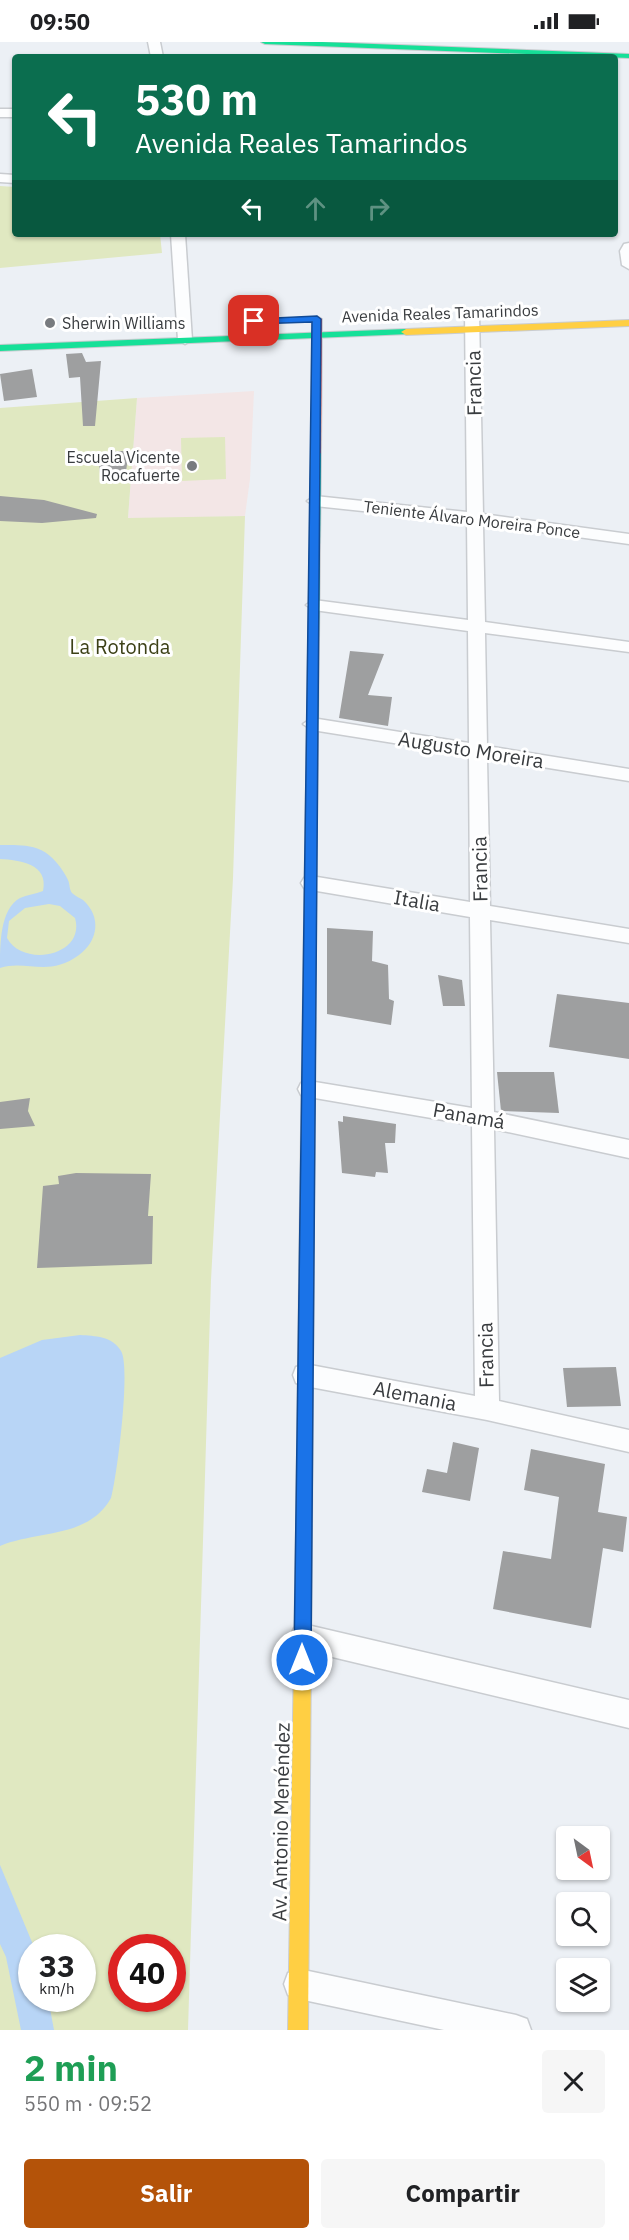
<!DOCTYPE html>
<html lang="es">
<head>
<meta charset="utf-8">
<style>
  body { margin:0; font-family:"IBM Plex Sans",sans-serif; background:#f6f6f6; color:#202124; height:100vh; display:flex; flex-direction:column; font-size:22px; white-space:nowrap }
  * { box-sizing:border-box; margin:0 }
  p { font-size:20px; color:#757577 }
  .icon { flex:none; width:33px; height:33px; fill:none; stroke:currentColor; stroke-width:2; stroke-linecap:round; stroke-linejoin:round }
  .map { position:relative; height:1988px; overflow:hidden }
  .panel { display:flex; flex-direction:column; background:#fff; flex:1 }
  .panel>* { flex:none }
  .top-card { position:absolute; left:12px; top:12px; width:606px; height:183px; border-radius:6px; box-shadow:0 2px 4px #0004; background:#0b6e4f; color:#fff; overflow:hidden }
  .needle { width:39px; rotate:147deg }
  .buttons { position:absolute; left:556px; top:1784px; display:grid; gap:12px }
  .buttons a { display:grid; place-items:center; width:54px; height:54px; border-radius:6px; background:#fff; box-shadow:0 2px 4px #0004; font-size:30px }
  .speed { position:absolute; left:18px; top:1892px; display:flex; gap:12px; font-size:30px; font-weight:700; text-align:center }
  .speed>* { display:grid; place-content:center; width:78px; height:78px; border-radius:50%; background:#fff; box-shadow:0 2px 4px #0004; line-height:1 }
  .speed small { font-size:15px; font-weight:400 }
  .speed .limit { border:9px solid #d22; background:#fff; color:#111 }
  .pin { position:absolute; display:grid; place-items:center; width:51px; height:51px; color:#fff; margin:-26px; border-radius:12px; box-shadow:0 3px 9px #0006 }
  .me { position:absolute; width:66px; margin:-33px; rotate:0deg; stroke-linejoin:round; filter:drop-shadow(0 0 4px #0008) }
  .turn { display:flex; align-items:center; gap:21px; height:126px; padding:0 24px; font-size:27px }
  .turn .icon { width:78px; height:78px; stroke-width:2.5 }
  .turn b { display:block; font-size:42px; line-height:51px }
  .lanes { display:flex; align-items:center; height:57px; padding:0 24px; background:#0003; justify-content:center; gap:30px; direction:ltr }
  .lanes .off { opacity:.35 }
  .round { display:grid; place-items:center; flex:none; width:63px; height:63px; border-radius:6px; background:#f6f6f6 }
  .summary { display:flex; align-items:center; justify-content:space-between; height:102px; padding:0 24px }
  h1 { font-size:36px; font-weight:800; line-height:45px; color:#1e9e55 }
  .button { display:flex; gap:12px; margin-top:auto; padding:12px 24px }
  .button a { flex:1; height:69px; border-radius:6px; background:#b45309; color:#fff; font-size:24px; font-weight:800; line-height:69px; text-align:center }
  .button a+a { background:#f6f6f6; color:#202124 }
  .status { display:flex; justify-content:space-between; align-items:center; height:42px; padding:0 30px; background:#fff; direction:ltr }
  .status svg { height:16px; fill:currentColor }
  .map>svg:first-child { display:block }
</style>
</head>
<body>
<div class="status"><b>09:50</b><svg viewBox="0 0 49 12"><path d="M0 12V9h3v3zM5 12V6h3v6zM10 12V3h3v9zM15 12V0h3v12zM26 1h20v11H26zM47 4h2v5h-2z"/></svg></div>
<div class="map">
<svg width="629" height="1988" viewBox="0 0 629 1988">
  <rect width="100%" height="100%" fill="#ecf0f5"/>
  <polygon fill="#f3e6e6" points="254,349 250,437 245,474 128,477 137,356"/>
  <g fill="#e0e8c1" fill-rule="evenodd">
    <polygon points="0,144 15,145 15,192 160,192 162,211 0,226"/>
    <path d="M137,356L128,476L245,474L233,836L211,1238L188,1988H0V366ZM32,1905H82V1956H32ZM122,1905H172V1956H122Z"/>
    <polygon points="225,395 226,437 182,439 181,396"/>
  </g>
  <g fill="#b8d5f6" fill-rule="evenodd">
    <path d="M0,803C13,803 28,802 41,808C52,813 63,827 68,838C70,842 69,847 72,851C75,854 80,856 83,858C102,875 98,899 79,913C48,936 26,917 0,926C0,902 0,867 20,856C27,853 35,852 43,849C49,822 20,818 0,817ZM49,862L60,864L75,876C86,914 23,926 7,896L9,879L25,866Z"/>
    <path d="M80,1293C95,1294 112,1294 121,1309C131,1325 117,1434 111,1456C88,1497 38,1488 0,1504V1316L42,1298Z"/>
    <polygon points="0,1823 34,1905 32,1905 32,1956 48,1956 54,1988 21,1988 6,1915 0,1902"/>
  </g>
  <g fill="#9e9fa0">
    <polygon points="82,311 86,320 101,319 95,384 83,384 80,335 69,336 66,312"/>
    <polygon points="32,327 37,355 4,359 0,332"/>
    <polygon points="114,409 129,409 125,436 100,432 99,421 103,414"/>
    <polygon points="0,454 44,458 97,472 96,476 42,481 0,479"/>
    <polygon points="350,609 384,612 368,653 392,655 388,684 339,676"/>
    <polygon points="327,886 373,889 372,919 388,923 389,957 394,959 391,983 327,972"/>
    <polygon points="438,933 462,938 465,964 443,964"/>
    <polygon points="557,952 629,961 629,1017 549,1005"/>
    <polygon points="497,1030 554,1030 559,1071 501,1069"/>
    <polygon points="30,1056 28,1069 35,1084 0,1087 0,1060"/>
    <polygon points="343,1074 396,1082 395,1101 385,1101 388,1131 376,1130 375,1135 342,1131 338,1079 343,1080"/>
    <polygon points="76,1131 151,1132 148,1174 153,1174 152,1222 37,1226 43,1144 59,1142 58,1134"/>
    <polygon points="616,1325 621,1364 567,1365 563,1326"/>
    <polygon points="453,1400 479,1406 470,1459 422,1450 427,1427 447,1431"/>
    <polygon points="531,1407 605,1422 598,1470 627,1475 623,1510 603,1506 591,1586 493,1567 503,1509 551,1517 559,1455 524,1448"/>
  </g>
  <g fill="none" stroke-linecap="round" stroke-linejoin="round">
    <g stroke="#c9ccd0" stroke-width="3">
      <g id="street">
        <polygon points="148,0 160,0 163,15 151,15"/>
        <rect x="0" y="67" width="15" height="8"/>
        <polygon points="0,132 15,133 15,141 0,140"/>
        <polygon points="171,192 185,192 192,298 185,302 178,298"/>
        <polygon points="629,201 629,227 622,223 620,209 624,202"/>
        <polygon points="472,267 479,271 483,472 629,492 629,502 483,482 485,580 629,600 629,610 485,591 487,704 629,727 629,739 487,716 490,864 629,887 629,901 490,878 494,1070 629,1098 629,1116 494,1087 499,1359 629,1388 629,1410 487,1378 305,1344 296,1341 293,1333 296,1325 305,1322 475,1354 472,1083 309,1055 301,1053 298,1047 301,1041 309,1039 472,1066 470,875 311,848 304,846 301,841 304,836 311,834 470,860 469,713 312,688 303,682 312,676 469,701 468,589 314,568 306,563 314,558 468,578 467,480 315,464 307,459 315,454 467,470 465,271"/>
        <polygon points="303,1582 629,1658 629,1686 303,1608 294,1604 290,1595 294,1586"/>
        <polygon points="299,1927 516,1973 527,1977 531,1988 444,1988 299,1957 288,1953 284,1942 288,1931"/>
      </g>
    </g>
    <g stroke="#c9ccd0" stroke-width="2">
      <g id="fast">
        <polygon points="261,0 322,0 629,12 629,16 265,2"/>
        <polygon points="406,287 409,288 409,292 0,309 0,303"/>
        <polygon points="316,408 321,411 316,878 310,883 304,878 311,411"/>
      </g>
    </g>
    <g stroke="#c9ccd0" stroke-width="2">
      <g id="slow">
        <polygon points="629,278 629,284 406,293 401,290 406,287"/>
        <polygon points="310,873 316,878 314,1158 312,1162 307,1164 302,1162 300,1158 304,878"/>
        <polygon points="304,1480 310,1482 312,1488 308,1988 288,1988 296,1488 298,1482"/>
      </g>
    </g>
    <g stroke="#c9ccd0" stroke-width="2">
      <g id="jam">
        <polygon points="317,274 322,277 321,411 316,414 311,411 312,277"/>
        <polygon points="307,1152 312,1154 314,1158 312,1488 310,1494 304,1496 298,1494 296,1488 300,1158 302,1154"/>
      </g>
    </g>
    <use href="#street" fill="#fcfdfe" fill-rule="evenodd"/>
    <use href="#fast" fill="#16e098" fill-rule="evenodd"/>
    <use href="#slow" fill="#ffcf43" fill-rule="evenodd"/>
    <use href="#jam" fill="#f24e42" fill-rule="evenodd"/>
  </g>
  <polygon fill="#1a73e8" stroke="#114b97" stroke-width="1.5" points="317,274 321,277 311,1618 309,1624 302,1626 296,1624 294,1618 312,280 254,282 250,279 254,277"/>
  <g fill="#787b7f" stroke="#fff" stroke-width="2">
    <circle cx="50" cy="281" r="6"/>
    <circle cx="192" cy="424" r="6"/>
  </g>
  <g text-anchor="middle" stroke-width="6" stroke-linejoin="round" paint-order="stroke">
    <g font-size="16" fill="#393c3f" stroke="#fff">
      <text transform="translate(440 271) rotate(-2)" y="6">Avenida Reales Tamarindos</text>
      <text transform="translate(472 477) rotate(7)" y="6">Teniente Álvaro Moreira Ponce</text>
    </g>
    <g font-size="16" fill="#393c3f" stroke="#fff" text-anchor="start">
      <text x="62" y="287">Sherwin Williams</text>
      <text x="180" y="421" text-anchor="end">Escuela Vicente<tspan x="180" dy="18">Rocafuerte</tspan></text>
    </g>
    <g font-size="20" fill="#393c3f" stroke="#fff">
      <text transform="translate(474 341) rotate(-91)" y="7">Francia</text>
      <text transform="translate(471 708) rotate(9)" y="7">Augusto Moreira</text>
      <text transform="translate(480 827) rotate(-91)" y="7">Francia</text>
      <text transform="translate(417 859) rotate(10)" y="7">Italia</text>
      <text transform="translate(469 1074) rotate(10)" y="7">Panamá</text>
      <text transform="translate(486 1313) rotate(-91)" y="7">Francia</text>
      <text transform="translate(415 1354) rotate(11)" y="7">Alemania</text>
      <text transform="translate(281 1780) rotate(-89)" y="7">Av. Antonio Menéndez</text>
    </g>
    <g font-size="20" fill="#3c4016" stroke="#fff">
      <text x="120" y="612">La Rotonda</text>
    </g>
  </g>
</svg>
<div class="buttons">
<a><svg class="needle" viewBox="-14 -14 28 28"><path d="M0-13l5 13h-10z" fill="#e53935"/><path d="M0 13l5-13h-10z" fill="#757577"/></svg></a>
<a><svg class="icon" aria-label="search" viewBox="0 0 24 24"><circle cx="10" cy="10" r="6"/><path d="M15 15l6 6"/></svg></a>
<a><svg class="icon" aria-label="layers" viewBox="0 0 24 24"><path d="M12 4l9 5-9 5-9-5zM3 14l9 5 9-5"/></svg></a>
</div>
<div class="speed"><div>33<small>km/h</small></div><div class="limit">40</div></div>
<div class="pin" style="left:254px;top:279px;background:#d93025"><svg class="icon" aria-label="arrive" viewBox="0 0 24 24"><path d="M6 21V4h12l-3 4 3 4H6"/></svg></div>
<svg class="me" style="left:302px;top:1618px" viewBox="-20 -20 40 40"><circle r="17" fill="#1a73e8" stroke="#fff" stroke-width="3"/><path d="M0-11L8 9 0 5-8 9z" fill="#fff"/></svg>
<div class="top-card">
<div class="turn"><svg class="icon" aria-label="left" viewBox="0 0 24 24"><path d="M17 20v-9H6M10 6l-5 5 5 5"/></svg><div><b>530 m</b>Avenida Reales Tamarindos</div></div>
<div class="lanes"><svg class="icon" aria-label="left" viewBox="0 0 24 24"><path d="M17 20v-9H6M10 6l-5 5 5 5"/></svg><svg class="icon off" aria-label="ahead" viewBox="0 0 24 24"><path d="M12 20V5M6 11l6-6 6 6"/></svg><svg class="icon off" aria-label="right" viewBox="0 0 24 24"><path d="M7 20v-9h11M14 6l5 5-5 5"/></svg></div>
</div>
</div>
<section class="panel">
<div class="summary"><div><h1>2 min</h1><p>550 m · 09:52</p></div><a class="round"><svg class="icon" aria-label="close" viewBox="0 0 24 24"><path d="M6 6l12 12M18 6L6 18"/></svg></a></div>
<div class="button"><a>Salir</a><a>Compartir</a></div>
</section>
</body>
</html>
